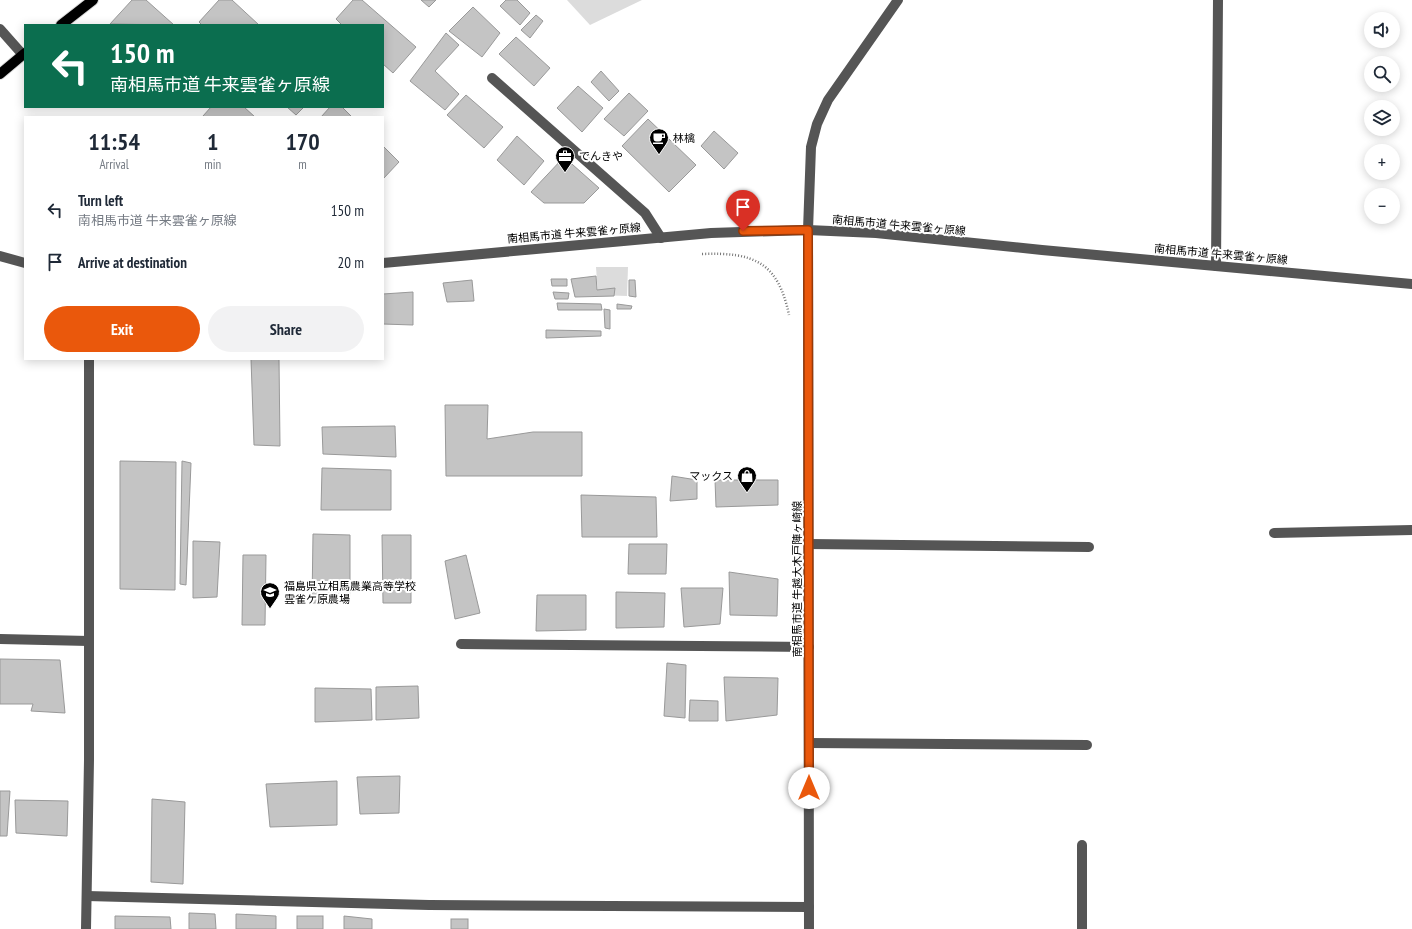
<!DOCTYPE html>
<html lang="en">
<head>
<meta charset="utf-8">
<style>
  :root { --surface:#fff; --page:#f2f2f3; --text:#1f2937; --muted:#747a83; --accent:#ea580c }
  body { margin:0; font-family:"PT Sans Narrow","Noto Sans JP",sans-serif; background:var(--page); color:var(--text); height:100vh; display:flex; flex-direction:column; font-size:15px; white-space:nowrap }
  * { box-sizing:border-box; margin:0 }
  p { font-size:13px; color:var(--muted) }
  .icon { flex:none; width:22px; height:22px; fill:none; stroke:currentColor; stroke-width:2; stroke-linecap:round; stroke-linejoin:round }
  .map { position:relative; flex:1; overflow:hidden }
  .details { position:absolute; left:24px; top:116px; width:360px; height:244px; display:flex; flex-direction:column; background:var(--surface); border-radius:0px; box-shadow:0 2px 10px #0003 }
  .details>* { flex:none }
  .top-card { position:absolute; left:24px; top:24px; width:360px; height:84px; border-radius:0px; box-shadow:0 2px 10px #0003; background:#0b6e4f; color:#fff; overflow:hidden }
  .buttons { position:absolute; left:1364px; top:12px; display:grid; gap:8px }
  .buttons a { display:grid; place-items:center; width:36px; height:36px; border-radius:50%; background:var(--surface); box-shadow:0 2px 10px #0003; font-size:20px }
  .pin { position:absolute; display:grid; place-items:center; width:34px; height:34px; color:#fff; margin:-41px -17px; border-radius:50% 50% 50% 0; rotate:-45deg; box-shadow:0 0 4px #0007 }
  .pin .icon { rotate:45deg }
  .me { position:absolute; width:44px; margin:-22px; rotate:0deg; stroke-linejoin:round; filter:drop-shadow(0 0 3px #0008) }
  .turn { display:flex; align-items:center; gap:14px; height:84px; padding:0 20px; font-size:18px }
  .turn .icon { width:52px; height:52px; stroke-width:2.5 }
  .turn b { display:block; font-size:28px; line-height:34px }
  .eta { display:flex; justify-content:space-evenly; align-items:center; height:68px; text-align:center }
  .eta b { font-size:24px; font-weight:700; line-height:28px }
  .button { display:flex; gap:8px; margin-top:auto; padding:8px 20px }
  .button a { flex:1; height:46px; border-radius:24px; background:var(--accent); color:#fff; font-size:16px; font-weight:700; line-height:46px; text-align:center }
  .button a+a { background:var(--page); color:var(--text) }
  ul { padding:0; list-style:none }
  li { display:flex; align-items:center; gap:12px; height:52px; padding:0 20px }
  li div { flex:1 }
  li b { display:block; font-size:15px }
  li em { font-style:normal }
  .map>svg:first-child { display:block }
</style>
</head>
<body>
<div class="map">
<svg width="1412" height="929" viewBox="0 0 1412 929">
  <rect width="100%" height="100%" fill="#fff"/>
  <g fill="#dcdcdc">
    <path d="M567 0H642L590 25Z"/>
    <path d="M596 267H628L627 296 598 295Z"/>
  </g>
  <g fill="#c4c4c4" stroke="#999">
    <path d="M132 0H146L174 25 110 24Z"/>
    <path d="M219 0H232L259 25H202L199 22Z"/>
    <path d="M353 0H362L416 47 393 73 383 64V25H342L336 19Z"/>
    <path d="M421 0H436L429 7Z"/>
    <path d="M506 0H517L530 13 520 25 500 6Z"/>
    <path d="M473 7 500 33 482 57 449 31Z"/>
    <path d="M536 15 543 21 530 38 521 30Z"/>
    <path d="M446 33 459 45 435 71 459 94 445 110 410 81Z"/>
    <path d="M516 37 550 68 534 86 499 54Z"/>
    <path d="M601 71 619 91 609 101 591 82Z"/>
    <path d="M578 86 603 108 582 132 557 108Z"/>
    <path d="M629 93 648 111 624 136 604 119Z"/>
    <path d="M466 95 503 127 484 148 447 115Z"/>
    <path d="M211 107H244L255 117H204L203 116Z"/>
    <path d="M287 107H304L296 115Z"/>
    <path d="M330 107H342L352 117H321Z"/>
    <path d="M648 119 696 165 669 192 622 146Z"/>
    <path d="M714 131 738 153 724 169 701 146Z"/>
    <path d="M517 136 544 161 524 185 497 160Z"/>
    <path d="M383 146 399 162 383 179Z"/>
    <path d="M564 157 599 188 584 203H544L531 192Z"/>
    <path d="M596 276 597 290 615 288 614 296 575 297 571 279Z"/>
    <path d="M551 279H567V286H552Z"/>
    <path d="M472 280 474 301 447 302 443 283Z"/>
    <path d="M629 280H635L636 297 629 296Z"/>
    <path d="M413 292V325L383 324V294Z"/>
    <path d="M553 292 569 293 568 299H555Z"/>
    <path d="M557 303 601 304 602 310H558Z"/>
    <path d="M617 304 632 306 631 309H617Z"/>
    <path d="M604 309 610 310V329L605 328Z"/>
    <path d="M546 330 601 331V336L546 338Z"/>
    <path d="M251 359H279L280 446 254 445Z"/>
    <path d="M445 405H488L487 439 533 432H582V476H446Z"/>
    <path d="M395 426 396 457 323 454 322 427Z"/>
    <path d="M120 461 176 462 175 590 120 589Z"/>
    <path d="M182 461 191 463 186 585 180 584Z"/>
    <path d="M322 468 391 470V510H321Z"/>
    <path d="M672 476 697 480V499L670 501Z"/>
    <path d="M715 480H778V505L716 507Z"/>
    <path d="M581 495 656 497 657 537H582Z"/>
    <path d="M313 534 350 535V603H312Z"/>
    <path d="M382 535H411V603H383Z"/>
    <path d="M193 541 220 542 217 597 193 598Z"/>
    <path d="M629 544H667L666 574H628Z"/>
    <path d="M243 555H266L265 625H242Z"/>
    <path d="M466 555 480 613 455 619 445 561Z"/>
    <path d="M729 572 778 579 777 616 730 615Z"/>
    <path d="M681 588H723L720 624 684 627Z"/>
    <path d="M616 592 665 593 664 627 616 628Z"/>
    <path d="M537 595H586V630L536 631Z"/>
    <path d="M0 659 60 660 65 713 31 711 33 704H0Z"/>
    <path d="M667 663 686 665 685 718 664 716Z"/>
    <path d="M724 677 778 678 777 715 726 721Z"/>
    <path d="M418 686 419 718 376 720V687Z"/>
    <path d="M315 688 371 689 372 720 315 722Z"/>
    <path d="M690 700 718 701V721H689Z"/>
    <path d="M400 776 399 813 360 814 357 777Z"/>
    <path d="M337 781V825L270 827 266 784Z"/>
    <path d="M0 791H10L7 836H0Z"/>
    <path d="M152 799 185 802 183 884 151 882Z"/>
    <path d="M15 800 68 801 67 836 16 833Z"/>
    <path d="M189 913 215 914 216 929H189Z"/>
    <path d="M236 914 276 916V929H236Z"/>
    <path d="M115 916 170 917 171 929H115Z"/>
    <rect x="297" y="916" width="26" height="13"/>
    <path d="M344 916 372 919V929H344Z"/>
    <rect x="451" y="919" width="17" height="10"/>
  </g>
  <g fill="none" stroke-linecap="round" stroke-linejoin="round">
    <g stroke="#dbdbdb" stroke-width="12">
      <g id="major">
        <path d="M61 25 93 0"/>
        <path d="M0 74 25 53"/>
      </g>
    </g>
    <path stroke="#777" stroke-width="2.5" stroke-dasharray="1 2" stroke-linecap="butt" d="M702 254C754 252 778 262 789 315"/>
    <g stroke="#555" stroke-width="10">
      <path d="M0 29 23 55"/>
      <path d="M492 78 645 213 661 238"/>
      <path d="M0 256 25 263"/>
      <path d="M383 263 711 233 808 230 876 233 1042 250 1412 284"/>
      <path d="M1216 266 1218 0"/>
      <path d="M1274 533 1412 530"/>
      <path d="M809 544 1089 547"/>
      <path d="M0 639 89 641"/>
      <path d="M461 644 809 647"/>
      <path d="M809 743 1087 745"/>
      <path d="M1082 845V929"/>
      <path d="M87 896 429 905 809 907"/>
      <path d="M86 929 89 760V359"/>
      <path d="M809 929 808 230 811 147 817 124 828 100 898 0"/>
    </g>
    <use href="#major" stroke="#000" stroke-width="10"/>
  </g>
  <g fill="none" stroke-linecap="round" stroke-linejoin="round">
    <g stroke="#983908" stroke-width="10">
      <path id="route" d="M743 231 808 230 809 788"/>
    </g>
    <use href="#route" stroke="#ea580c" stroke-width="7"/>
  </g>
  <defs>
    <g id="cafe-pin" transform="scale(1)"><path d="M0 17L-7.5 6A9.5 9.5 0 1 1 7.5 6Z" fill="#000" stroke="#fff"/><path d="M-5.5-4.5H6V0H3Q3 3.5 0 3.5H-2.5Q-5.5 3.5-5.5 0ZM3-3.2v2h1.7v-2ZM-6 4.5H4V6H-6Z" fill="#fff"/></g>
    <g id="office-pin" transform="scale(1)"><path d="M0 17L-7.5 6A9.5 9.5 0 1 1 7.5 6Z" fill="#000" stroke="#fff"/><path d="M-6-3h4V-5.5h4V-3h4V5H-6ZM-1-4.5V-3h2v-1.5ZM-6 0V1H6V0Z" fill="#fff"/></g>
    <g id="shop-pin" transform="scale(1)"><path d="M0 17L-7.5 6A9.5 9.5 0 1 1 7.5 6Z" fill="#000" stroke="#fff"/><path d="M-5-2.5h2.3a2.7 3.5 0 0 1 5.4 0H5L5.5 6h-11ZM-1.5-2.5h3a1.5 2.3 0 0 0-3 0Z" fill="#fff"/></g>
    <g id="school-pin" transform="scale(1)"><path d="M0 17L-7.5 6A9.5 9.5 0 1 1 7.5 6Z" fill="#000" stroke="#fff"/><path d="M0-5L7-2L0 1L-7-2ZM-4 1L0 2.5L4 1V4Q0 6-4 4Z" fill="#fff"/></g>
  </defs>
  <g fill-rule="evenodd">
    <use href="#cafe-pin" x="659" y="138"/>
    <use href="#office-pin" x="565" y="156"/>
    <use href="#shop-pin" x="747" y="476"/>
    <use href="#school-pin" x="270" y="592"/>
  </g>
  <g text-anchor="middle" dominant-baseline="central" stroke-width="4" stroke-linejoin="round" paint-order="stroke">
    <g font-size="11" fill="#000" stroke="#fff" text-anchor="start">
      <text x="673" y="138">林檎</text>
      <text x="579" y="156">でんきや</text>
      <text x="733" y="476" text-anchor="end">マックス</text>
      <text x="284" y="586">福島県立相馬農業高等学校<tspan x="284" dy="13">雲雀ケ原農場</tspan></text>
    </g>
    <g font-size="11" fill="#000" stroke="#fff">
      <text transform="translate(899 225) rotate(5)">南相馬市道 牛来雲雀ヶ原線</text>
      <text transform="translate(574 233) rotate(-5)">南相馬市道 牛来雲雀ヶ原線</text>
      <text transform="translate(1221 254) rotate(5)">南相馬市道 牛来雲雀ヶ原線</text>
      <text transform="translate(797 579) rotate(-90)">南相馬市道 牛越大木戸陣ヶ崎線</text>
    </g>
  </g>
</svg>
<div class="buttons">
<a><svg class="icon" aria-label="sound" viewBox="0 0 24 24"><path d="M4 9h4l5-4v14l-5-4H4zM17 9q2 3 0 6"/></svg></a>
<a><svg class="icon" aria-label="search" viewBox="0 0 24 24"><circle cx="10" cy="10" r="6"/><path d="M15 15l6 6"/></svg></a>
<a><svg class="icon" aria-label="layers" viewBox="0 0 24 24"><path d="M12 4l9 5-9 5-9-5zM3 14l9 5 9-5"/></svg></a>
<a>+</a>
<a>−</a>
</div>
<div class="pin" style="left:743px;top:231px;background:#d93025"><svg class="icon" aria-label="arrive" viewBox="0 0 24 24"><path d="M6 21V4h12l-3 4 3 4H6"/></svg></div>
<svg class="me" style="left:809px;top:788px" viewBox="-20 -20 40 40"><circle r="19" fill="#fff"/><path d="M0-13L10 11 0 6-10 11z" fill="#ea580c"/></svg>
<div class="top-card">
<div class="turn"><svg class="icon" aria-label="left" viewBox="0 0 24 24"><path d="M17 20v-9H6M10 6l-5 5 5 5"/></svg><div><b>150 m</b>南相馬市道 牛来雲雀ヶ原線</div></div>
</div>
<section class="details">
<div class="eta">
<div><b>11:54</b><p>Arrival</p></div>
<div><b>1</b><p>min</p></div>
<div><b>170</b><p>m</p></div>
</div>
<ul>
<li><svg class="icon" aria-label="left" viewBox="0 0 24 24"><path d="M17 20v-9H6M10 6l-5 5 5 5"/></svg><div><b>Turn left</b><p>南相馬市道 牛来雲雀ヶ原線</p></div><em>150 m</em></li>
<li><svg class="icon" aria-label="arrive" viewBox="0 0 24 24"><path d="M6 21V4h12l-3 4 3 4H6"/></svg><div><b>Arrive at destination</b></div><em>20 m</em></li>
</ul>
<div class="button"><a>Exit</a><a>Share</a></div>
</section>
</div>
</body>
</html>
